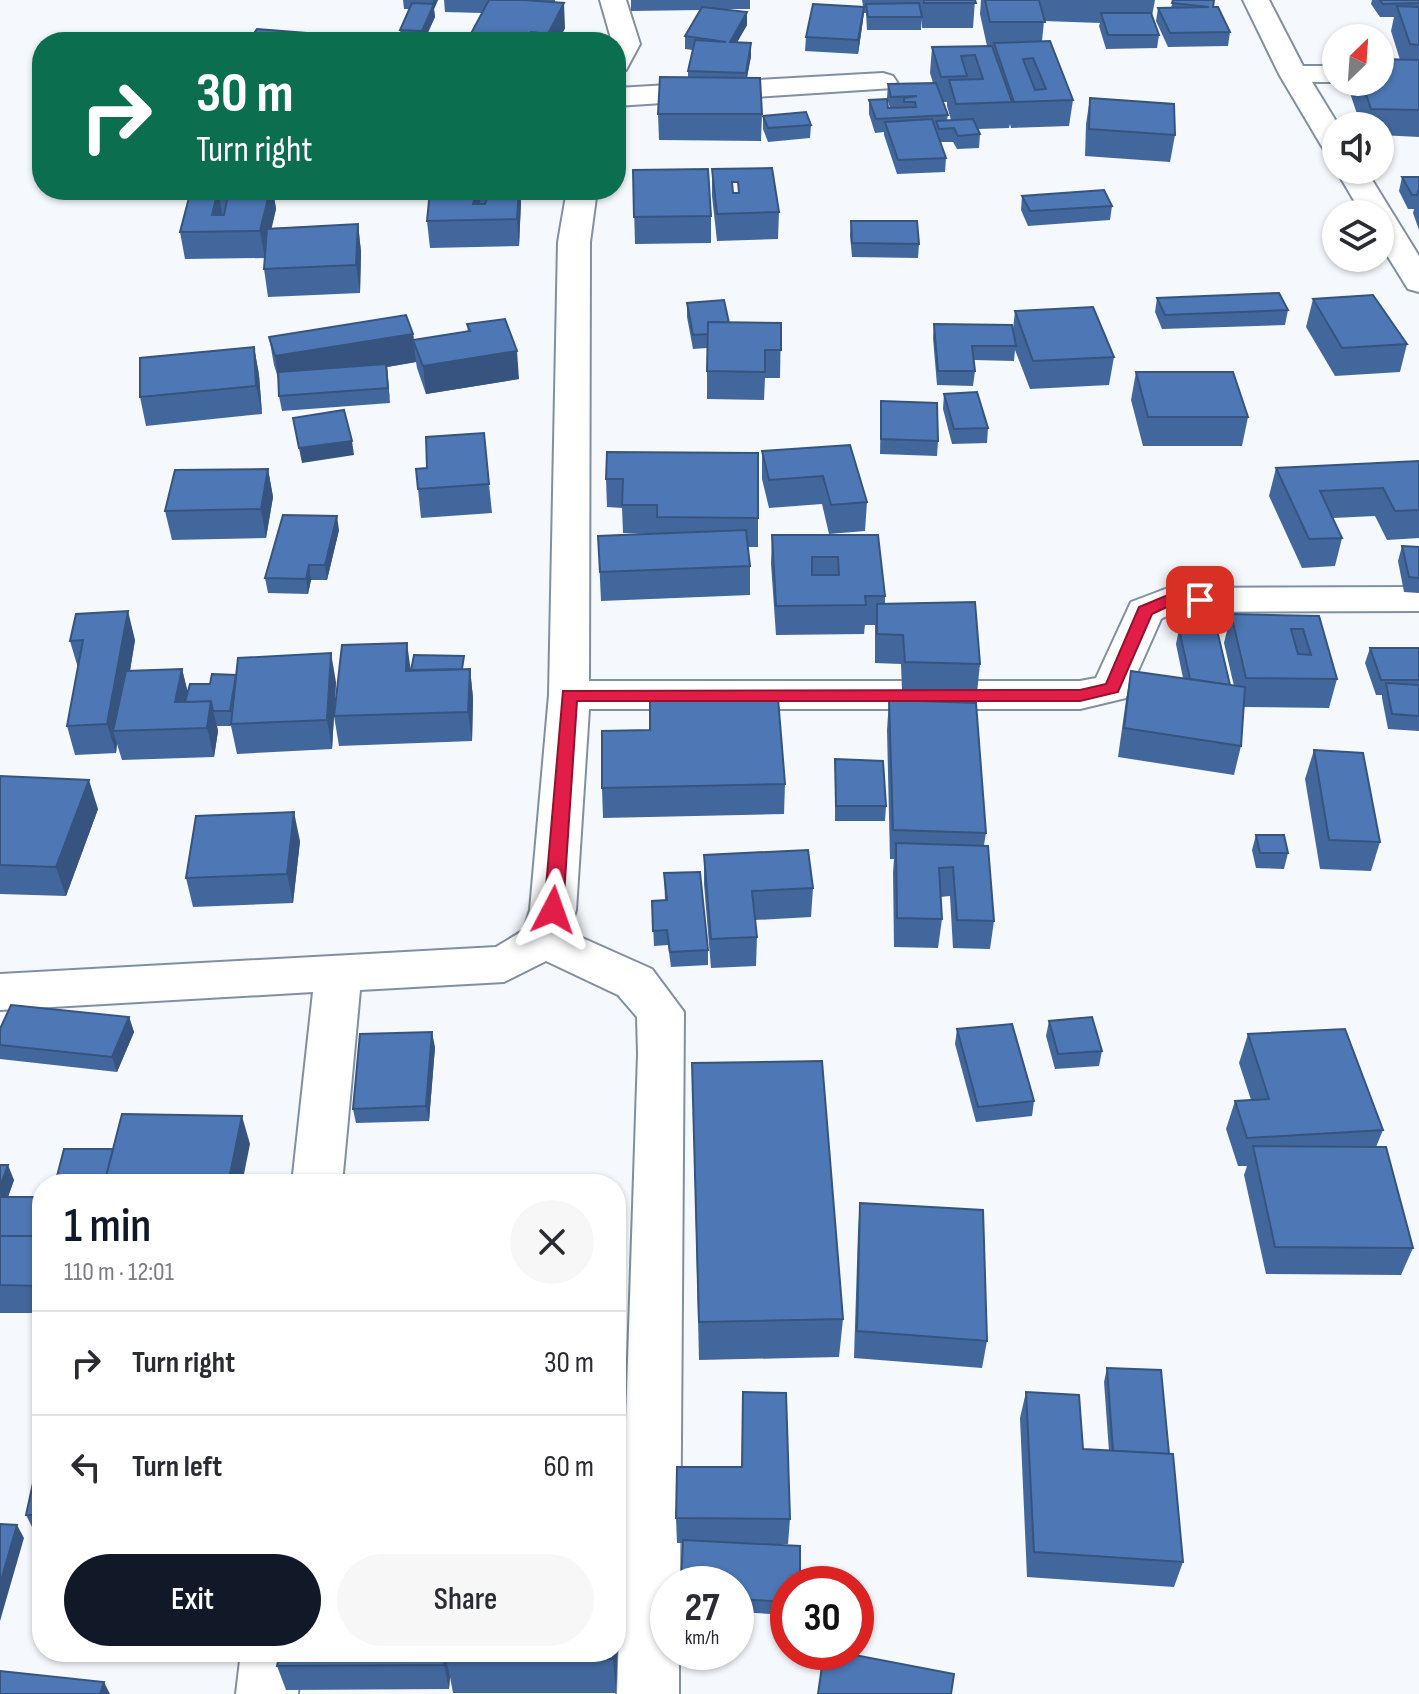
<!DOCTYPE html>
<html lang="en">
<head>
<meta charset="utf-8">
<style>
  :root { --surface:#fff; --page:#f7f7f7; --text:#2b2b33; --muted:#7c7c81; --line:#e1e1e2; --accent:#111827 }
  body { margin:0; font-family:"Sofia Sans Condensed",sans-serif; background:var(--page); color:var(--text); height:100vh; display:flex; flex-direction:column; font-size:30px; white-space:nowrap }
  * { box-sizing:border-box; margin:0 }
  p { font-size:26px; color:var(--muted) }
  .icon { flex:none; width:44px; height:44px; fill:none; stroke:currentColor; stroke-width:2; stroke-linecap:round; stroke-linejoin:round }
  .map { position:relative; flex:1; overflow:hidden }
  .sheet { position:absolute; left:32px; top:1174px; width:594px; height:488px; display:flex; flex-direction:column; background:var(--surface); border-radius:32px; box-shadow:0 2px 6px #0004 }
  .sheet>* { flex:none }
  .top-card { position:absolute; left:32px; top:32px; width:594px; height:168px; border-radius:32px; box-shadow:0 2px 6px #0004; background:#0b6e4f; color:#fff; overflow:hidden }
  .needle { width:52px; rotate:25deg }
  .fabs { position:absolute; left:1322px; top:24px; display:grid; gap:16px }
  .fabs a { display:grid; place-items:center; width:72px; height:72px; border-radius:50%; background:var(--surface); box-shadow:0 2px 6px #0004; font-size:40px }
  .speed { position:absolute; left:650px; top:1566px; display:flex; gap:16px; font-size:40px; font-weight:700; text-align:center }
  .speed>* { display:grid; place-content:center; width:104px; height:104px; border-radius:50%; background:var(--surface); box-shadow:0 2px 6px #0004; line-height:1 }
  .speed small { font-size:20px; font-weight:400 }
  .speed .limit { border:12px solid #d22; background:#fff; color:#111 }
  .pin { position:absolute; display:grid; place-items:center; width:68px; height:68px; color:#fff; margin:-34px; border-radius:16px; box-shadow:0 4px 12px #0006 }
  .me { position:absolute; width:88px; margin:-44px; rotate:4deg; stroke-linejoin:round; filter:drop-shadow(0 0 6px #0008) }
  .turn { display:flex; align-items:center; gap:28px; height:168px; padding:0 32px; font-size:36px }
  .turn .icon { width:104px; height:104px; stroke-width:2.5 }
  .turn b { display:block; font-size:56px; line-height:68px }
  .round { display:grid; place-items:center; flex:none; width:84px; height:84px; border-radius:42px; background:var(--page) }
  .summary { display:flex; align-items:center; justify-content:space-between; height:136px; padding:0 32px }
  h1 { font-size:48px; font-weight:600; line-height:60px; color:var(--accent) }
  .button { display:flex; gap:16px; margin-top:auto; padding:16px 32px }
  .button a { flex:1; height:92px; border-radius:48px; background:var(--accent); color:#fff; font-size:32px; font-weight:600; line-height:92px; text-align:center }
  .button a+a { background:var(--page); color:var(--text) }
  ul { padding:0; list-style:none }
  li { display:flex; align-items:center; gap:24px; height:104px; padding:0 32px; border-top:2px solid var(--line) }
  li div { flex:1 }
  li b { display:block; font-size:30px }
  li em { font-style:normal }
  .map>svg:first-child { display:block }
</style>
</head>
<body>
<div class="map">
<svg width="1419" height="1694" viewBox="0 0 1419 1694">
  <rect width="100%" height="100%" fill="#f5f8fc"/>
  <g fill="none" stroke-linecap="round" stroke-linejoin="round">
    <g stroke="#818fa3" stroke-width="4">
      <g id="minor">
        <path d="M600 0H626L640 44 626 70 616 72V42H612Z"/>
        <path d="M1243 0H1269L1303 66H1336L1338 82H1312L1339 126H1336V154L1325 151 1321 145 1279 74Z"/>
        <path d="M883 73 893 76 897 82 893 88 616 106V88Z"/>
        <path d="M1336 170H1366L1419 256V292L1408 289 1380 244V214H1362Z"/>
        <path d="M567 190H597L590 242 589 681H1080L1096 678 1131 602 1168 588 1419 587V611L1174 612 1161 619 1126 698 1080 709H589L576 910 569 932 652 969 684 1012 680 1584H668V1652H679V1694H617L638 1054 637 1017 618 995 546 961 504 982 360 990 342 1184H292L313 992 0 1010V974L496 947 524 930 530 910 549 695 558 242Z"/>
        <path d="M241 1652H301L298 1694H236Z"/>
      </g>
    </g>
    <use href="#minor" fill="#fff" fill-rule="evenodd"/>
  </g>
  <g fill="#42679c" fill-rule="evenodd">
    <path d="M403 0H438L434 9 435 17 424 42H402L400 30 409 9H404Z"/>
    <path d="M444 0H555V2L565 28 558 42H463L468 41V39L482 13 445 12Z"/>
    <path d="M631 0H750V9H725L747 12V25L737 42 751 43V56L747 78 762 114 761 141 659 140 658 114 688 77V71L693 50 685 49V36L700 10 631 11Z"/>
    <path d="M862 0H975L973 28H922L921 19V30H867L866 13H864L858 54 805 51 806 37 863 6Z"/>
    <path d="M981 0H1155L1152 16 1159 35 1157 48 1106 49 1099 26 1100 23 1044 21 1042 41 1073 100 1069 126 1011 128 1010 124 1009 128 978 129 980 134 979 148 957 149 953 142H940L946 158 945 172 897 174 884 135V132L875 133 869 114V100L890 108 887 98 888 84 933 83 930 73 932 47 987 46 980 14ZM943 102H947V106L951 120H947L948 115Z"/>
    <path d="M1173 0 1213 7 1230 32 1228 46 1168 47 1156 21 1158 8H1171Z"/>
    <path d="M1372 0H1419V137L1380 135V126H1361L1347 84 1348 82H1380L1400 60 1391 31 1394 17H1380L1371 4Z"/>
    <path d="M1090 98 1175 135 1170 162 1085 156 1086 124Z"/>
    <path d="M763 116 811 125 810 138 768 142 763 129Z"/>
    <path d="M772 168 779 212 778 239 717 241 712 196V169ZM732 182H738L739 193H733Z"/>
    <path d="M633 170 711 216V243L635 244Z"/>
    <path d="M1402 177H1419V230L1413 213 1414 209H1408L1399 191Z"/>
    <path d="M191 190H273L276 209 271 228 358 224 361 252 360 293 268 297 264 269 265 258 185 259 180 232Z"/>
    <path d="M430 190H520L521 202 519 246 430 248 427 221Z"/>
    <path d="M1022 196 1112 206 1110 220 1028 226 1021 210Z"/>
    <path d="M851 221 919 244 918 258 852 257 850 235Z"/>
    <path d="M1157 298 1288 310 1285 325 1162 329 1155 312Z"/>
    <path d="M1313 299 1407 344 1400 372 1335 376 1306 327Z"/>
    <path d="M687 303 729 323H781L780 378H765L764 400 707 399V348L693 349 687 317Z"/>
    <path d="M1015 311 1114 357 1109 385 1030 389 1015 350 1014 361 974 360 975 371 973 386 937 385 933 338 934 324 1013 329Z"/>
    <path d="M467 324 519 379 426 394 417 368 416 362 387 367 390 403 282 411 279 396V381L274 365 269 337 413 334 414 340 468 332Z"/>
    <path d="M254 347 259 375 262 414 146 426 140 397Z"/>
    <path d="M1136 372 1248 417 1242 446H1143L1131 400Z"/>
    <path d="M944 394 988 428 987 443 952 444 943 409Z"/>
    <path d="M881 401 938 441 937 456 880 454Z"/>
    <path d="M850 445 867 502 865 531 829 534 822 504 769 508 762 479V451Z"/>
    <path d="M607 452 758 518V547H748L750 566V595L601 601 598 536 648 534 623 533 622 508 607 507 606 479Z"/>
    <path d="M1419 461V538L1387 540 1375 516 1333 518 1342 538 1335 566 1302 568 1269 496 1276 468Z"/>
    <path d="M427 468 489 484 492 513 421 518 418 489Z"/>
    <path d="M268 469 273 497 266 538 172 540 165 511Z"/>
    <path d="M339 530 327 580H311L308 594 268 593 265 578Z"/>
    <path d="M772 535H878L885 596V604L980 664 977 693 902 691 901 664 875 663V625H865L864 634 776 635 771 564Z"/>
    <path d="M1402 546 1419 547V593L1404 592 1398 561Z"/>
    <path d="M76 614 135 640 130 671 182 669 188 693 336 682 332 749 237 754 231 726H217L218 731 214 757 122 760 117 744 116 753 75 755 67 726 78 668 70 641Z"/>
    <path d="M1231 614 1319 616 1337 679 1329 708 1244 707 1241 746 1234 775 1118 757 1126 700 1131 671 1183 678 1176 644 1179 629 1230 685 1234 686 1224 643Z"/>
    <path d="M1370 648H1419V731L1388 729 1382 698V695H1376L1365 663Z"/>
    <path d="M470 669 473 698 472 741 339 746 334 716 411 670Z"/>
    <path d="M889 700 986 833 984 845 994 921 990 949 953 948 950 896 940 897 942 919 938 948 894 947 893 872 894 859H890L887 730Z"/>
    <path d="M1314 750 1380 842 1371 871 1320 869 1305 779Z"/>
    <path d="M835 759 886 806 885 821H835Z"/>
    <path d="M0 776 98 809 66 896 0 894Z"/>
    <path d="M785 784 784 814 603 818 602 788Z"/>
    <path d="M1256 835 1288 853 1284 869 1256 868 1252 850Z"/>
    <path d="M300 841 293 903 193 907 186 878Z"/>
    <path d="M704 855 813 888 811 917 755 920 757 937 756 966 711 968 704 884Z"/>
    <path d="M664 873 708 950V965L671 967 668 945 654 946 652 901 665 900Z"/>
    <path d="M129 1017 134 1032 117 1072 0 1059V1029Z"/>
    <path d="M1049 1021 1102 1051 1099 1066 1055 1069 1046 1036Z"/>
    <path d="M957 1029 1034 1101 1032 1116 976 1122 955 1044Z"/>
    <path d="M1248 1034 1383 1130 1376 1147 1413 1248 1401 1275 1266 1274 1244 1175 1247 1166H1238L1226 1129 1235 1101 1251 1100 1239 1063Z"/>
    <path d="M435 1047 429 1121 356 1123 353 1109Z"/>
    <path d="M692 1063 843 1319 839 1357 699 1360Z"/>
    <path d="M0 1165 14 1180 8 1197H42V1313H0Z"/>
    <path d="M860 1203 987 1341 982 1368 854 1358 858 1231Z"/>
    <path d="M1107 1368 1169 1454 1183 1562 1174 1587 1027 1577 1020 1418 1026 1392 1083 1449 1109 1451 1104 1382Z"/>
    <path d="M621 1421 624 1458 616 1693H453L450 1677 449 1689 286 1690 277 1666 616 1652Z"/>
    <path d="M42 1442V1541H39L26 1515Z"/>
    <path d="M742 1467 790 1519 788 1544H752L788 1584V1615L736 1612V1584L683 1543H677L676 1518Z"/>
  </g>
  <g fill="#36547f">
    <path d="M433 0H438L434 9 435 17 423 42 422 31 433 5Z"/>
    <path d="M564 3 565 28 558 42H549L548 34Z"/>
    <path d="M864 7 863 20 858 54V40Z"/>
    <path d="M747 12V25L730 55V42Z"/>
    <path d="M531 32V42H525Z"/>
    <path d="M321 34 322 42H316Z"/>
    <path d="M751 43V56L745 87 746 73Z"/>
    <path d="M270 190H273L276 209 265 258 260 231Z"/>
    <path d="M477 190H479L481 212 473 204Z"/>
    <path d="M519 190H520L521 202 519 246 517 219Z"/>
    <path d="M218 191 223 218 212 215Z"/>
    <path d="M358 224 361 252 360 293 356 265Z"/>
    <path d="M413 334 416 362 387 367 390 403 388 388 279 384 275 356Z"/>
    <path d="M254 347 259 375 262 414 256 386Z"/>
    <path d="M517 351 519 379 426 394 423 366Z"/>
    <path d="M352 441 354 455 302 463 299 448Z"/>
    <path d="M268 469 273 497 266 538 261 509Z"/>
    <path d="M337 516 339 530 327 580 325 565Z"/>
    <path d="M309 565 311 580 308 594 306 579Z"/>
    <path d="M128 611 135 640 120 730 113 731 117 744 116 753 107 724Z"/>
    <path d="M407 643 411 672 406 671Z"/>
    <path d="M331 653 336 682 332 749 327 720Z"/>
    <path d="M182 669 189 698 185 720 175 702Z"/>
    <path d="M470 669 473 698 472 741 468 712Z"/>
    <path d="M211 701 218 731 214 757 207 728Z"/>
    <path d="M89 780 98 809 66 896 56 867Z"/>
    <path d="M294 812 300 841 293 903 287 874Z"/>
    <path d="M129 1017 134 1032 117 1072 112 1057Z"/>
    <path d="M432 1032 435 1047 429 1121 426 1106Z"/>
    <path d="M242 1116 250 1144 242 1184H228Z"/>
    <path d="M8 1165 14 1180 5 1205 0 1194V1187Z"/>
    <path d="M621 1421 624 1458 616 1693 613 1659V1652H616V1575Z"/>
    <path d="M17 1525 24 1538 0 1621V1584Z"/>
    <path d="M445 1652H452L446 1659 450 1677 449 1689 444 1665Z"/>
    <path d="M104 1682 110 1694H100Z"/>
  </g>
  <g fill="#4d78b5" stroke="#36547f" stroke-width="2" fill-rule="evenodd">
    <path d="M489 0H524L564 3 548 34 531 32 525 42 468 39Z"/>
    <path d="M924 0H975L976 3H924Z"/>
    <path d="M985 0H1039L1045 22H990Z"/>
    <path d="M1173 0H1214L1213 7H1218L1230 32 1170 33 1158 8 1209 7 1172 3Z"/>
    <path d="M1380 0H1419V3L1383 4Z"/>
    <path d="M412 3 434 4 422 31 400 30Z"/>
    <path d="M919 3 922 17H868L866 4Z"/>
    <path d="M813 4 864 7 858 40 806 37Z"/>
    <path d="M1397 6 1419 7V45L1410 44Z"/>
    <path d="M702 7 747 12 730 42 751 43 746 73 688 71 695 40 726 42 685 36Z"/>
    <path d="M1101 13H1151L1159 35H1108Z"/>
    <path d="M257 29 321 34 316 42H248Z"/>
    <path d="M1050 41 1073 100 1014 102 994 43ZM1033 58 1046 89 1035 90 1023 59Z"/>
    <path d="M992 46 1012 102 956 104 949 80 983 79 975 55 961 56 967 76 941 77 932 47Z"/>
    <path d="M1380 59 1419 60V110L1371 109 1362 82H1380Z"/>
    <path d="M660 77 760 78 762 114H658Z"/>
    <path d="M936 83 948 115 876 119 869 100 887 99 888 108 916 107 915 102H904V98L917 96 891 97 888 84Z"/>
    <path d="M1090 98 1174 104 1175 135 1089 129Z"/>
    <path d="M806 112 811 125 768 128 763 116Z"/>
    <path d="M932 119 946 158 898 160 885 122Z"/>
    <path d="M973 119 980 134 958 136 954 128 939 129 936 121Z"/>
    <path d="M772 168 779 212 717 214 712 169ZM732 182H738L739 193H733Z"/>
    <path d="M708 169 711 216 634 217 633 170Z"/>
    <path d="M1402 177H1419V189L1417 195H1412Z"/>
    <path d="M191 190H270L260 231 180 232ZM218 191H229L224 215H212Z"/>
    <path d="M430 190H477L473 204H485L490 190H519L517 219 427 221Z"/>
    <path d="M1104 190 1112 206 1030 211 1022 196Z"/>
    <path d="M851 221H917L919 244 852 243Z"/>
    <path d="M358 224 356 265 264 269 267 229Z"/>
    <path d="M1279 293 1288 310 1165 315 1157 298Z"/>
    <path d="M1373 295 1407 344 1342 348 1313 299Z"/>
    <path d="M724 300 729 323 708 322V334L693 335 687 303Z"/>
    <path d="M1093 307 1114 357 1033 361 1015 311Z"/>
    <path d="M406 315 413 334 275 356 269 337Z"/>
    <path d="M505 319 517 351 423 366 413 340 470 331 467 324Z"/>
    <path d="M708 322 781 323V350H765V372L707 371Z"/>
    <path d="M934 324 1012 325 1016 346H972L975 371H938Z"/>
    <path d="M254 347 256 386 140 397V358Z"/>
    <path d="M386 364 388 388 279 396 278 372Z"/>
    <path d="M1136 372H1233L1248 417H1148Z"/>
    <path d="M977 392 988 428 954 429 944 394Z"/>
    <path d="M881 401 937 403 938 441 881 439Z"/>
    <path d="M344 410 352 441 299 448 293 418Z"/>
    <path d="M484 433 489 484 418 489 416 469 427 468 426 437Z"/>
    <path d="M850 445 867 502 831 505 823 476 769 480 762 451Z"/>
    <path d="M607 452 758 453V518L657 517V505H622L623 479H606Z"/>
    <path d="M1419 461V510L1395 511 1383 488 1320 491 1342 538 1309 539 1276 468Z"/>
    <path d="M268 469 261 509 165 511 175 470Z"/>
    <path d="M283 515 337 516 325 565H309L306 579 265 578Z"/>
    <path d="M746 530 750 566 600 572 598 536Z"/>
    <path d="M772 535H878L885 596H865L866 605 776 606ZM812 557H838L839 575H812Z"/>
    <path d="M1402 546 1419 547V578L1409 577Z"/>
    <path d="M975 602 980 664 905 662 903 635 877 634V604Z"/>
    <path d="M128 611 107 724 67 726 83 640 70 641 76 614Z"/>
    <path d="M1231 614 1319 616 1337 679 1246 678ZM1291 629H1303L1311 655 1298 654Z"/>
    <path d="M1179 629 1217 630 1230 685 1190 679Z"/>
    <path d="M407 643 406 671 470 669 468 712 334 716 342 645Z"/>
    <path d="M1370 648H1419V680H1381Z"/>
    <path d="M331 653 327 720 231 724 238 658Z"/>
    <path d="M414 655 464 656 462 669 411 670Z"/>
    <path d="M182 669 175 702 211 701 207 728 113 731 126 671Z"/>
    <path d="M1131 671 1245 687 1241 746 1124 728Z"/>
    <path d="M212 674 236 675 230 711H213L211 701 185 702 190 684H210Z"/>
    <path d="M1386 683 1419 685V716L1392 714Z"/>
    <path d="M778 698 785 784 602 788V731L650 730V700Z"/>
    <path d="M889 700 976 703 986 833 893 830Z"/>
    <path d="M1314 750 1363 753 1380 842 1329 840Z"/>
    <path d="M835 759 883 761 886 806H836Z"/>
    <path d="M0 776 89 780 56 867 0 865Z"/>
    <path d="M294 812 287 874 186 878 196 816Z"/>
    <path d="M1256 835H1284L1288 853H1260Z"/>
    <path d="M896 843 988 846 994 921 957 920 953 867 939 868 942 919 897 918Z"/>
    <path d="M808 850 813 888 752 891 757 937 711 939 704 855Z"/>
    <path d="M700 872 708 950 670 952 667 930 653 931 652 901 667 900 664 873Z"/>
    <path d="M11 1005 129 1017 112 1057 0 1045V1029Z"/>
    <path d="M1092 1017 1102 1051 1058 1054 1049 1021Z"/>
    <path d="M1012 1024 1034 1101 978 1107 957 1029Z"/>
    <path d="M1345 1029 1383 1130 1247 1138 1235 1101 1269 1099 1248 1034Z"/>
    <path d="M432 1032 426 1106 353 1109 360 1034Z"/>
    <path d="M822 1061 843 1319 699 1322 692 1063Z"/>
    <path d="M122 1114 242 1116 228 1184H104Z"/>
    <path d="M1253 1146 1386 1147 1413 1248 1275 1247Z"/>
    <path d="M64 1149H113L104 1184H55Z"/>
    <path d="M0 1165H8L0 1187Z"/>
    <rect x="0" y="1197" width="42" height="39"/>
    <path d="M860 1203 983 1210 987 1341 857 1331Z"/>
    <path d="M0 1236H42V1286L0 1285Z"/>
    <path d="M1107 1368 1161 1370 1169 1454 1113 1451Z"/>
    <path d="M743 1392 786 1393 790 1519 676 1518 677 1467H742Z"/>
    <path d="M1026 1392 1079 1395 1083 1449 1173 1454 1183 1562 1034 1552Z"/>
    <path d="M616 1421H621L616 1575Z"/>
    <path d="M42 1442V1515H26Z"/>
    <path d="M0 1524 17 1525 0 1584Z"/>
    <path d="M683 1540 800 1546V1584H788V1602L736 1599V1584H681Z"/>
    <path d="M280 1652H445L444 1665 277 1666Z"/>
    <path d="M447 1652H613V1659H446Z"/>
    <path d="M824 1652H839L954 1674 951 1694H818Z"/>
    <path d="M0 1671 104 1682 100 1694H0Z"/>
  </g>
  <path fill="#e11d48" stroke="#92132f" stroke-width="2" d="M1200 595 1208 600 1206 603 1171 605 1152 614 1118 692 1080 701H577L563 910 553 917 544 910 563 691 1080 690 1106 684 1139 607 1168 595Z"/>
</svg>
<div class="fabs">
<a><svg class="needle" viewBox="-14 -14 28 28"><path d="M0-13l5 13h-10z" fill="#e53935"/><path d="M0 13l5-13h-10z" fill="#7c7c81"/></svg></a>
<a><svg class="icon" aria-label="sound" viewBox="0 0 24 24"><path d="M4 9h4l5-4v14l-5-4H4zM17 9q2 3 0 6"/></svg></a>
<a><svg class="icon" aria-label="layers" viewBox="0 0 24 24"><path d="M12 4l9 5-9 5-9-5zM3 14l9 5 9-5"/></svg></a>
</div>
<div class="speed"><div>27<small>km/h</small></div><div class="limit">30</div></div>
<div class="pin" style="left:1200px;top:600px;background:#d93025"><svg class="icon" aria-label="arrive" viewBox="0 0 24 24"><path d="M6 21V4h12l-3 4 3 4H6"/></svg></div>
<svg class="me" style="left:553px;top:910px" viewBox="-20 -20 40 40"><path d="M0-17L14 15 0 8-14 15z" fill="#e11d48" stroke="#fff" stroke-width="4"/></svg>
<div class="top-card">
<div class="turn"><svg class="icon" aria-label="right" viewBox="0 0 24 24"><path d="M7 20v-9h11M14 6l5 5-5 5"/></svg><div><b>30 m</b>Turn right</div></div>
</div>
<section class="sheet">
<div class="summary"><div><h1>1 min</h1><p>110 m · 12:01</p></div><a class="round"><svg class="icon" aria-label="close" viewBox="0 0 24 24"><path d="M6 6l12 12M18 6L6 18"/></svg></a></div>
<ul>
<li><svg class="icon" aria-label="right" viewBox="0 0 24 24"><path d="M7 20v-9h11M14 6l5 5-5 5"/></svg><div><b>Turn right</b></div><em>30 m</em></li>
<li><svg class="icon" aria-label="left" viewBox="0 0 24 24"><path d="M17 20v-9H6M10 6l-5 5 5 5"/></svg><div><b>Turn left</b></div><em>60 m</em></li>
</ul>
<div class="button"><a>Exit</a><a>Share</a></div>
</section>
</div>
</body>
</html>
